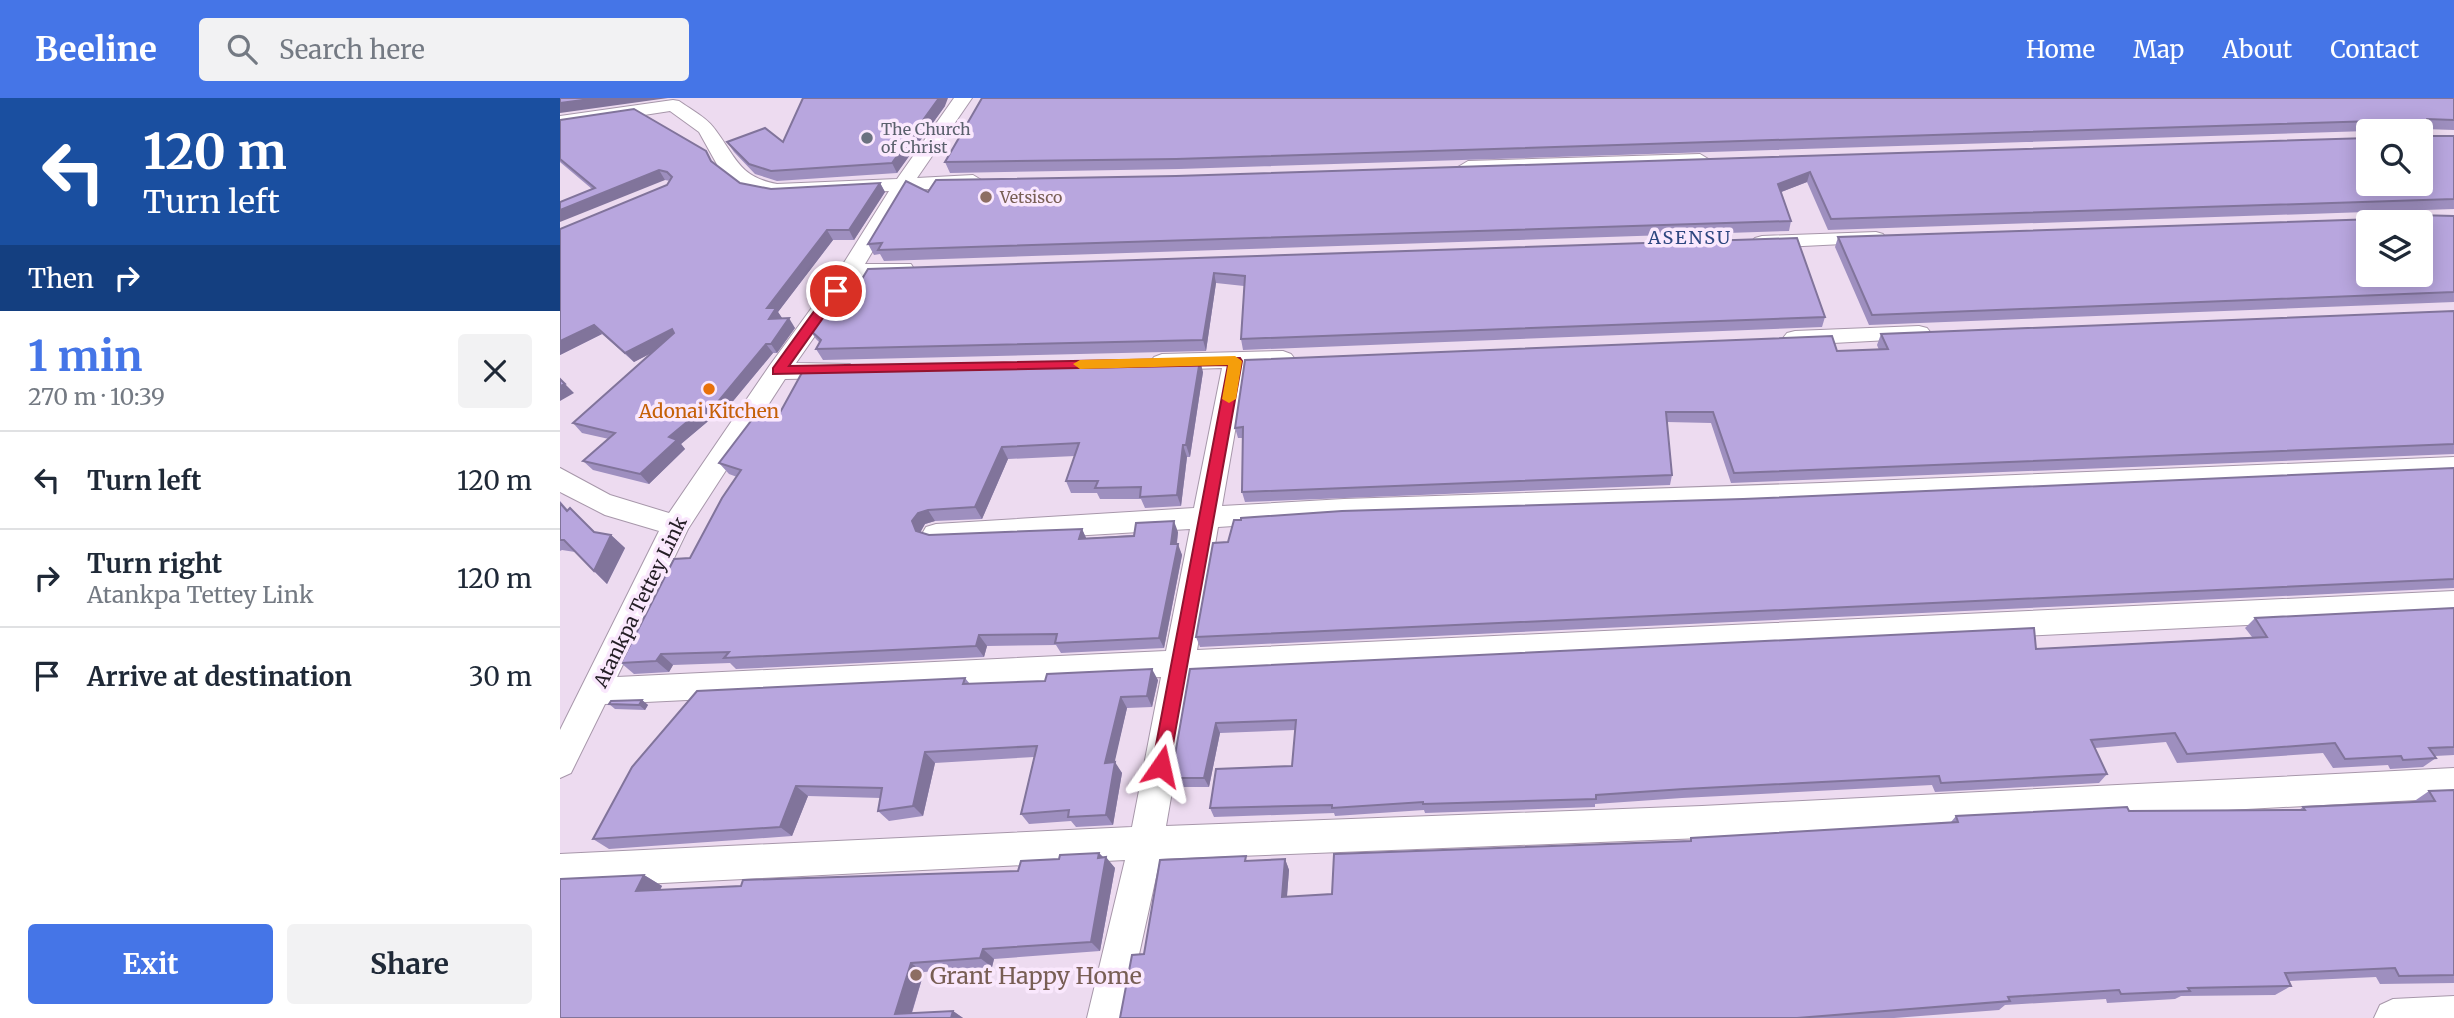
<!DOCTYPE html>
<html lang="en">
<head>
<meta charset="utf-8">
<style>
  :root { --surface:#fff; --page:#f2f2f3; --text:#1f2937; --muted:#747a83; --line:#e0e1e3; --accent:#4575e7 }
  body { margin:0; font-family:Merriweather,serif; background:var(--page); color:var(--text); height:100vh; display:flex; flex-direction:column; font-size:26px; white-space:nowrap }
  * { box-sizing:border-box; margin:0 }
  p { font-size:23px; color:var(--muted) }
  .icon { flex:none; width:38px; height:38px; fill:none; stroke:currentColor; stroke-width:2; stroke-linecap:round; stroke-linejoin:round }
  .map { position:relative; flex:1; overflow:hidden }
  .drawer { display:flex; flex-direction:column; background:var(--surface); width:560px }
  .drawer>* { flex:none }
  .banner { background:#1a4fa0; color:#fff; overflow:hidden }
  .tools { position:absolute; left:1796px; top:21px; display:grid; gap:14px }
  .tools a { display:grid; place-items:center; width:77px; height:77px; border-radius:7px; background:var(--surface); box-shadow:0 4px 18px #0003; font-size:35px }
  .pin { position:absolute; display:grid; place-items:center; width:60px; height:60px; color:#fff; margin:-30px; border:4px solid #fff; border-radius:50%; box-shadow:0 2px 7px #0007 }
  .me { position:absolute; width:77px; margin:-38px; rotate:11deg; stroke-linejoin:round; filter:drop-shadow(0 0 5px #0008) }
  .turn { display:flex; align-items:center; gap:24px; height:147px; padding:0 28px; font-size:32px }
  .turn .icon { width:91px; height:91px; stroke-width:2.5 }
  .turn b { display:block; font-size:49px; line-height:60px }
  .then { display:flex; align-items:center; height:66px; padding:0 28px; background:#0003; gap:14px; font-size:26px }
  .round { display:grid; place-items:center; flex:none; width:74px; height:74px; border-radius:7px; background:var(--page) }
  .overview { display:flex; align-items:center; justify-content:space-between; height:119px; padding:0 28px }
  h1 { font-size:42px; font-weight:700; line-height:52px; color:var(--accent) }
  .button { display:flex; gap:14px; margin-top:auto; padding:14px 28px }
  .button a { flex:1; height:80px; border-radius:7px; background:var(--accent); color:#fff; font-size:28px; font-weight:700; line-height:80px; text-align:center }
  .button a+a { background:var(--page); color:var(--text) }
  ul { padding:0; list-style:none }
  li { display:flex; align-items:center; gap:21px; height:98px; padding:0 28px; border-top:2px solid var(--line) }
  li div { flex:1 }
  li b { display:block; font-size:26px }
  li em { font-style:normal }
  header { display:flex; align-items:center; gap:42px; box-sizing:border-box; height:98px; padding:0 35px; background:var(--accent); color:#fff }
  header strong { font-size:33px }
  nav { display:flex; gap:38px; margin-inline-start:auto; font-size:24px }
  .search { width:490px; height:63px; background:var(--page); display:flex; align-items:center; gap:18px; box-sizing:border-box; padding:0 24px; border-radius:7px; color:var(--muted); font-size:26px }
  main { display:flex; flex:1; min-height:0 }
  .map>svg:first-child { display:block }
</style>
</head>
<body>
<header>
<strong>Beeline</strong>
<div class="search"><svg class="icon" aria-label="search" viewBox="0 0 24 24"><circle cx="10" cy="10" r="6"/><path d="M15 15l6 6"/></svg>Search here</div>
<nav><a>Home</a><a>Map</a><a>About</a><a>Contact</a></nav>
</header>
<main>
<section class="drawer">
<div class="banner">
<div class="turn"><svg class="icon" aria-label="left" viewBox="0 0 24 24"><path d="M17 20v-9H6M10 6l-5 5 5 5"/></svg><div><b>120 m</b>Turn left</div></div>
<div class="then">Then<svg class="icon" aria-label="right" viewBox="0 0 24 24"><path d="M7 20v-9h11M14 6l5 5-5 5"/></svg></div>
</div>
<div class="overview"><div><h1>1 min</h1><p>270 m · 10:39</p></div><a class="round"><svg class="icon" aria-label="close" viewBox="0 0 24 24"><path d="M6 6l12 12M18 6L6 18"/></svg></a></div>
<ul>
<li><svg class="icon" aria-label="left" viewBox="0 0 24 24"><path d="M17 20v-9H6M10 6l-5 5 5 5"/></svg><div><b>Turn left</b></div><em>120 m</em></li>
<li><svg class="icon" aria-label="right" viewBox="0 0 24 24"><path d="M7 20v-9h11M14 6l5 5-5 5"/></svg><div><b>Turn right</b><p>Atankpa Tettey Link</p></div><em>120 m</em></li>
<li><svg class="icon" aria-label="arrive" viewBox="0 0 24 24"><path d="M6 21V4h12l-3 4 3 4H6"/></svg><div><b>Arrive at destination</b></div><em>30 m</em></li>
</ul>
<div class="button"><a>Exit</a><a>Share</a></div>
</section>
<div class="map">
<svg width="1894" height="920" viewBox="0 0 1894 920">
  <rect width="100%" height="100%" fill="#eddbf0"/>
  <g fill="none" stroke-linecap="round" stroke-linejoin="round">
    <g stroke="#a797aa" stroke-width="2">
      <g id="street">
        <path d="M394 0H412L357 80 413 77 423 83 413 89 349 92 305 166H351L354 171 351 176 296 179 236 265 290 266 294 272 290 278 282 280 225 281 128 431 57 579 606 553 630 431 376 446 366 443 362 436 366 429 376 426 634 410 662 270 602 272 594 269 590 264 594 259 602 256 723 253 731 256 735 261 731 266 686 270 662 408 784 401 1261 385 1894 359V377L1261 405 784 421 658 429 637 552 1894 493V517L632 578 606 728 1142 708 1894 670V700L1142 740 600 761 565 920H527L565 762 0 790V756L572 729 601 579 45 606 11 675 0 680V632L99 433 45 417 4 396 0 394V370L50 397 109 415 210 267 280 171 329 93 217 98 188 92 159 70 139 34 110 13 0 30V18L113 2 119 3C130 11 146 19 154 30 175 57 178 79 217 86L337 81Z"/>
        <path d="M1140 56 1150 62 1147 66 908 75 898 69 908 63Z"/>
        <path d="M1316 134 1323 136 1326 140 1323 144 1202 150 1195 148 1191 144 1195 140 1202 138Z"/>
        <path d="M1359 228 1367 230 1371 235 1367 240 1235 247 1227 245 1223 240 1227 235 1235 233Z"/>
        <path d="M1894 898V920H1814L1820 907 1833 901Z"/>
      </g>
    </g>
    <use href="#street" fill="#fff" fill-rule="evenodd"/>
  </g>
  <g fill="#9e8fbf">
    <path d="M1894 0V32L1865 31V36L1868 38H1894V111L1268 132 1247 84 1221 94 1231 123 1229 133 324 163 320 156 314 157 308 146 368 94 616 78 1808 40V86L1860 33H1808L619 71 390 75 385 64Z"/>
    <path d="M385 8 337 75 217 83 195 76 174 54 167 44H223Z"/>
    <path d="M0 22 152 64 180 85 211 91 320 85 325 94 294 142H273L218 214 222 220H221L235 230 217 255H213L164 314H159L121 346 125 351 89 386 33 372 23 363 49 341 22 335 13 325 91 255 74 264 42 236 0 257V131L107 87 110 83 105 82 32 91 0 64Z"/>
    <path d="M1818 116 1894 118V204L1309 227 1275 149 1278 139 1815 121Z"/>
    <path d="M1237 140 1265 219 1262 229 683 252 681 241 684 188 656 185 646 253 263 262 256 251 260 245 256 241 249 231 263 218 283 212 308 171Z"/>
    <path d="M1894 213V356L1171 385 1151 325 1107 324 1112 377 1110 387 685 404 682 394 683 340H678L675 330 1277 253 1319 252 1317 247 1321 236Z"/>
    <path d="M643 274 630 359H627L621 408 585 410 581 401H540L537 395H511L506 383 515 358 448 361 422 421 375 423 365 426 360 434 369 437 522 431 526 440 618 434 617 446 622 457 604 550 501 555 496 547 427 548 424 559 176 571 170 565 113 567 109 574 74 576 61 565 130 460 177 379 169 376 159 365 217 320Z"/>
    <path d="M1894 370V490L640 549 636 539 1183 401Z"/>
    <path d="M0 403 8 412 35 434 51 437 65 450 47 486 15 454 2 452 0 453Z"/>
    <path d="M1894 510V657L1875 658 1876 660 1863 669 1830 671 1828 667 1773 670 1763 655 1617 665 1606 644 1535 650 1547 676 1539 685 1375 694 1372 687 1122 700 1035 706V709L865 715 864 712 775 718 774 715 654 719 650 710 732 668 735 632 660 635 649 689H615L611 680 630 571 1476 551 1692 539 1685 530 1695 520Z"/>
    <path d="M405 580 410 586 598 582 592 609 567 610 554 664 562 675 553 727 516 729 511 723 469 726 461 716 474 659 375 665 363 718 329 723 318 713 321 700 248 698 232 738 49 751 33 741Z"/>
    <path d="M82 602 88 607 85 612 55 611 49 606Z"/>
    <path d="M1894 692V885L1820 886 1816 879 1729 883 1731 888 1715 897 1621 898 1615 901 1547 905 1546 901 1445 907 1439 912 1334 920H560L689 763 725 761 729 772 727 799 772 796 1130 743 1131 740 1391 724 1396 718 1569 713 1739 712 1743 709 1853 704 1869 693Z"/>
    <path d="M539 755 555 770 540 853 434 861 432 869 364 874 352 915 393 913 403 920H0L84 777 102 788 100 792 458 773 499 761Z"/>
  </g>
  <g fill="#81749b">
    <path d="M38 0H108L0 15V5Z"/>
    <path d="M379 0H388L385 8 337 75 332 65Z"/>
    <path d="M99 72 105 82 0 124V112Z"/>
    <path d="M1250 74 1247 84 1216 96 1218 86Z"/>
    <path d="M320 85 325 94 294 142 289 132Z"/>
    <path d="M267 132 273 142 218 214 222 220 216 230 209 221 207 210Z"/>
    <path d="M654 175 656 185 646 253 643 242Z"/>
    <path d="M229 220 235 230 217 255 211 246Z"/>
    <path d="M34 227 42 236 0 257V243Z"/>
    <path d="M112 231 119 241 74 264 65 255Z"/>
    <path d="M206 246 213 255 164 314 157 305Z"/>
    <path d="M640 262 643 274 630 359 626 347Z"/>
    <path d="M5 286 14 295 0 303V288Z"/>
    <path d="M151 304 159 314 121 346 125 351 89 386 80 376 109 339Z"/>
    <path d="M623 347 627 359 621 408 617 397Z"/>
    <path d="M442 349 448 361 422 421 415 409Z"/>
    <path d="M368 412 375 423 365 426 360 435 356 433 352 423 358 415Z"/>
    <path d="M614 423 618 434 615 458 611 446Z"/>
    <path d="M522 431 527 442 519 441Z"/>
    <path d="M51 437 65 450 47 486 34 473Z"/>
    <path d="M618 446 622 457 604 550 599 540Z"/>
    <path d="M419 537 427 548 424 559 416 548Z"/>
    <path d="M101 556 113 567 109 574 96 563Z"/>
    <path d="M592 571 598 582 592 609 587 598Z"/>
    <path d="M561 599 567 610 552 676 545 665Z"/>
    <path d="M82 602 88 607 85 612 79 607Z"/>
    <path d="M656 625 660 635 649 689 644 680Z"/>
    <path d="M365 654 375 665 363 718 353 708Z"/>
    <path d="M555 664 562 675 553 727 546 717Z"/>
    <path d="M236 688 248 698 232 738 220 729Z"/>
    <path d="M539 755 546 763V759L555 770 540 853 531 844Z"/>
    <path d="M725 761 729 772 726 809 722 799Z"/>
    <path d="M84 777 102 788 94 803 76 793Z"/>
    <path d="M423 851 434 861 432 869 420 860Z"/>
    <path d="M351 865 364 874 350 920 335 916Z"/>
    <path d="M393 913 403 920H391Z"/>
  </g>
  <g fill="#b8a6de" stroke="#81749b" stroke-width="2" fill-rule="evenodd">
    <path d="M0 0H38L0 5Z"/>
    <path d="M243 0H379L332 65 211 73 189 66 167 44 205 30 223 44Z"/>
    <path d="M422 0H1894V22L1867 21 1865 24V36L1868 38H1894V101L1271 121 1250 74 1218 86 1231 123 318 152 322 145 308 146 346 83 368 94 376 82 616 78 1808 40V86H1860V33H1818V26L1815 23 616 61 385 64Z"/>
    <path d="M74 11 146 53 151 63 180 85 211 91 320 85 289 132H267L207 210H216L209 221 229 220 211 246H206L157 305 151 304 109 339 117 342 80 376 23 363 55 335 13 325 114 235 112 231 65 255 34 227 0 243V131L107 87 112 79 107 74 99 72 0 112V104L35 90 0 61V22Z"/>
    <path d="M1818 116 1894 118V194L1312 217 1278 139 1816 121ZM1808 124H1860V177H1808Z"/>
    <path d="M1237 140 1265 219 681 241 685 178 654 175 643 242 256 251 261 242 249 231 258 218H263L267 212H283L308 171Z"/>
    <path d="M1894 213V346L1174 375 1153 314H1106L1112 377 682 394 683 329 675 330 685 262 1272 238 1277 253 1328 251 1321 236Z"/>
    <path d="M640 262 626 347H623L617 397 580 399 581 389 535 390 538 383H506L519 345 442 349 415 409 368 412 358 415 352 423 356 433 369 437 522 431 519 441 574 438 576 425 614 423 611 446H618L599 540 495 545 497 536 419 537 416 548 164 560 169 554 101 556 96 563 61 565 114 461 130 460 162 400 181 372 159 365 194 319 217 320 244 271Z"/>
    <path d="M0 281 5 286 0 288Z"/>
    <path d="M1894 370V481L636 539 653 445 668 444 674 422H681V420L782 413 1183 401Z"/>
    <path d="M0 405 7 413 10 410 34 434 51 437 34 473 4 442H0Z"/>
    <path d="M1894 510V649L1869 650 1876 660 1843 662 1841 658 1785 661 1775 645 1627 656 1615 635 1531 642 1547 676 1381 685 1379 678 1124 691 1036 697V701L863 706V704L772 710V707L650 710 656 671 732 668 736 622 656 625 644 680H611L630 571 1474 530 1476 551 1707 539 1695 520Z"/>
    <path d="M592 571 587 598 561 599 545 665 555 664 546 717 508 719 509 712 461 716 477 648 365 654 353 708 318 713 322 690 236 688 220 729 33 741 72 669 137 593 405 580 403 586 485 583 487 576Z"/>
    <path d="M82 602 79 607 49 606 51 603Z"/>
    <path d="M1894 692V877L1839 878 1835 870 1725 875 1731 888 1628 890 1630 893 1561 896 1559 892 1448 899 1450 903 1237 920H560L572 857 584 856 600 762 686 758 685 763 725 761 722 799 772 796 774 756 1131 743V740L1398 724 1396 718 1567 709 1569 713 1745 712 1743 709 1875 703 1869 693Z"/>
    <path d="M539 755 538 760 546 759 531 844 423 851 420 860 351 865 335 916 393 913 391 920H0V781L84 777 76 793 181 788 183 782 458 773 461 763 499 761 500 757Z"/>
  </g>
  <path fill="#e11d48" stroke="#92132f" stroke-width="2" d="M276 189 282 193 229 268 680 260 682 263 608 674 601 677 594 674 592 668 668 267 213 276V270L271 190Z"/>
  <path fill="#f59e0b" d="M675 258 682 263 676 301 669 305 662 301 668 267 520 271 513 266 520 262Z"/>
  <circle fill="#6b7280" stroke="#fae8fd" stroke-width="2.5" cx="307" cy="40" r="7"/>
  <g fill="#8d6e63" stroke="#fae8fd" stroke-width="2.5">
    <circle cx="426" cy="99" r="7"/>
    <circle cx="356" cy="877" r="7"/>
  </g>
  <circle fill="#e8710a" stroke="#fae8fd" stroke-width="2.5" cx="149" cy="291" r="7"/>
  <g text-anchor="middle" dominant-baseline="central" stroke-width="7" stroke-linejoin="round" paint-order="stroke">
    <g font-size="16" fill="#5b616d" stroke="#fae8fd" text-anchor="start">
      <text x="321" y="31">The Church<tspan x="321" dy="18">of Christ</tspan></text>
    </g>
    <g font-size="16" fill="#785e54" stroke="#fae8fd" text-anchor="start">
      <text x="440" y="99">Vetsisco</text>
    </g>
    <g font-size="18" letter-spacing="2" fill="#2d467f" stroke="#fae8fd">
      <text x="1130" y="139">ASENSU</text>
    </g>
    <g font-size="19" fill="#c56008" stroke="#fae8fd">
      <text x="149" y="313">Adonai Kitchen</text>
    </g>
    <g font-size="19" fill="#231d24" stroke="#fae8fd">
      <text transform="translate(80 504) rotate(-64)">Atankpa Tettey Link</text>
    </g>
    <g font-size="23" fill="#785e54" stroke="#fae8fd" text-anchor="start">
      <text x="370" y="877">Grant Happy Home</text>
    </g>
  </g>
</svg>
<div class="tools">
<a><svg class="icon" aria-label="search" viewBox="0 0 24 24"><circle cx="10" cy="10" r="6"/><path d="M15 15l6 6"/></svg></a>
<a><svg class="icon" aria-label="layers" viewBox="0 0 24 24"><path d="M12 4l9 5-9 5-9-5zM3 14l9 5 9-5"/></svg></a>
</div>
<div class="pin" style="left:276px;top:193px;background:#d93025"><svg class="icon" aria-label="arrive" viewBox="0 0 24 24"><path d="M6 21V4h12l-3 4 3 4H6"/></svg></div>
<svg class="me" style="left:601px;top:668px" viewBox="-20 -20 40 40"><path d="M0-17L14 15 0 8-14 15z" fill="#e11d48" stroke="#fff" stroke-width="4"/></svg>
</div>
</main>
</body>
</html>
